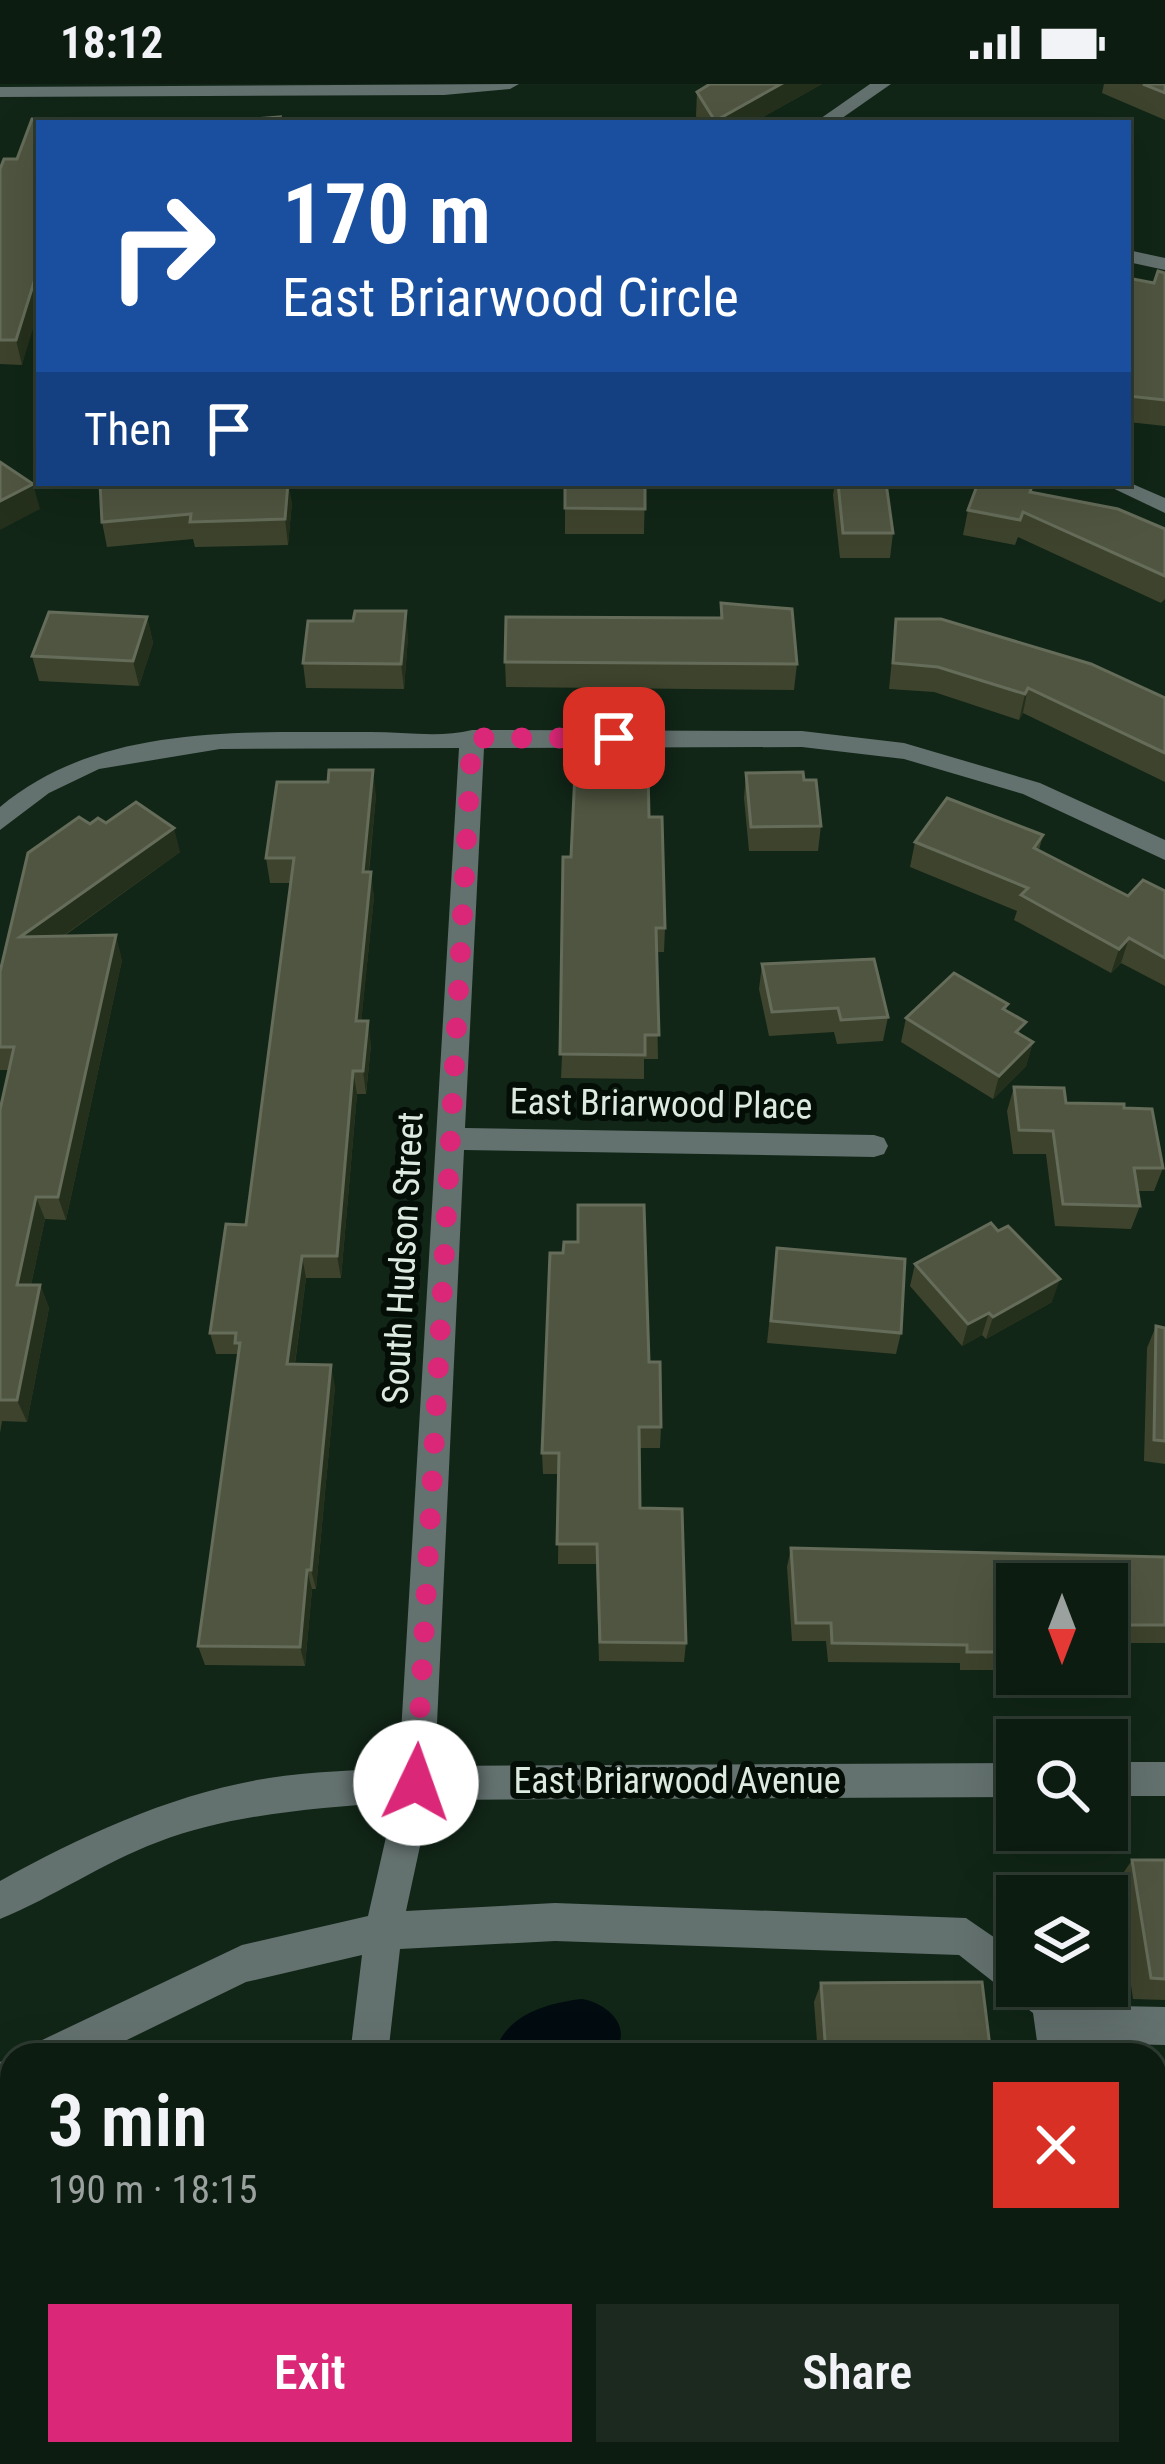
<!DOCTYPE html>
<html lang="en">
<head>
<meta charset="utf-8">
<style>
  :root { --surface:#0d1c11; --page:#1b291f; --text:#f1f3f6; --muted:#9aa19f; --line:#2d3a31; --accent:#db2777 }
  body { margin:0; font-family:"Roboto Condensed",sans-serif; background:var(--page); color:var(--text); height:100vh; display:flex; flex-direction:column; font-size:45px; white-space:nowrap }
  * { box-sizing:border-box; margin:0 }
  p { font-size:39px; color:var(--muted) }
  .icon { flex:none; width:66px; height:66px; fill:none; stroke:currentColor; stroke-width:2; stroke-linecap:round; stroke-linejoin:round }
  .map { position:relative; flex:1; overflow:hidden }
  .drawer { position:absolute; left:0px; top:1959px; width:1167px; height:423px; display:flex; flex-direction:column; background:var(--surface); border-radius:36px 36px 0 0; box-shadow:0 12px 48px #0002,0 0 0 3px var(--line) }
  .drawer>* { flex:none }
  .banner { position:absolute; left:36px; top:36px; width:1095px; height:366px; border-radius:0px; box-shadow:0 12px 48px #0002,0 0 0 3px var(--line); background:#1a4fa0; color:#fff; overflow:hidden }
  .needle { width:78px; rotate:180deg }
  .controls { position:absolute; left:996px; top:1479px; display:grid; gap:24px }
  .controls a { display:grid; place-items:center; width:132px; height:132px; border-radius:0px; background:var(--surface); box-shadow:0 12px 48px #0002,0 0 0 3px var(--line); font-size:60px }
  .pin { position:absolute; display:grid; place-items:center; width:102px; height:102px; color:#fff; margin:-51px; border-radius:24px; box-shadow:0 6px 18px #0006 }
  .me { position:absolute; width:132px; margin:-66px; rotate:3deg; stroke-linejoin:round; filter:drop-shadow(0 0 9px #0008) }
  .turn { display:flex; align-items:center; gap:42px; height:252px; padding:0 48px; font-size:54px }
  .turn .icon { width:156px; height:156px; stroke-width:2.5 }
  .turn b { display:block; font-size:84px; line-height:102px }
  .then { display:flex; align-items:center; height:114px; padding:0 48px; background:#0003; gap:24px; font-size:45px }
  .round { display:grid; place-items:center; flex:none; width:126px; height:126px; border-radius:0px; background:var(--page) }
  .headline { display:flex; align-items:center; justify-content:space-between; height:204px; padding:0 48px }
  h1 { font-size:72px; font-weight:600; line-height:90px }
  .button { display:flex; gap:24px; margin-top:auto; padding:24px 48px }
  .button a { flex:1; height:138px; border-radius:0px; background:var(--accent); color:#fff; font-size:48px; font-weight:600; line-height:138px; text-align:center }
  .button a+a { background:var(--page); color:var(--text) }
  .status { display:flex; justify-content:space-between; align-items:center; height:84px; padding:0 60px; background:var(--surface); direction:ltr }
  .status svg { height:33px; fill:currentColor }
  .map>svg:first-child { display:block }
</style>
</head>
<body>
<div class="status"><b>18:12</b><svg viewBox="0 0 49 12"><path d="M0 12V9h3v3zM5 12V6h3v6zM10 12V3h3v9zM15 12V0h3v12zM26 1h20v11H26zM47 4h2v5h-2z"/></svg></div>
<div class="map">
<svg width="1165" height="2380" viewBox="0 0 1165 2380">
  <rect width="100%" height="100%" fill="#112617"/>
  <path fill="#010b10" d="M582 1915C609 1920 634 1944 613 1971H494C504 1931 547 1919 582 1915Z"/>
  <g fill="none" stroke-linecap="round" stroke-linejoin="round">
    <g fill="#63716f" fill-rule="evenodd">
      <path d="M519 0 510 5 444 11 0 13V3Z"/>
      <path d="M870 0H891L835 39H814Z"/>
      <path d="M1128 166 1165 174V186L1128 178Z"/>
      <path d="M1128 398 1165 414V429L1102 399Z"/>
      <path d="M472 646 802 647 904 659 1040 699 1165 756V776L1023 710 904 675 802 663 484 664 465 1044 874 1051 884 1054 888 1062 884 1070 874 1073 464 1066 435 1682 1017 1679V1713L430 1716 406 1827 555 1819 966 1834 1017 1869V1902H1060L1070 1921 1165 1923V1961L1076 1959 1077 1971H1039L1033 1929 959 1871 555 1857 400 1865 388 1971H350L362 1871 246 1898 96 1971H35L40 1957 242 1861 368 1832 394 1718C314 1725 234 1729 158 1758 102 1779 54 1813 0 1835V1797C83 1751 174 1709 269 1694 311 1687 356 1687 399 1683L459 664 220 665 99 685 49 709 0 746V723C101 638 246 649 371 648 403 648 441 654 472 646Z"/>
      <rect x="1107" y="1678" width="58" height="34"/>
      <path d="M12 1973V2011L0 2016V1978Z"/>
      <path d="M1155 2318 1165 2322V2370L1155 2366Z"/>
      <path d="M355 2370H397L398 2380H356Z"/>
    </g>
  </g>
  <g fill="#3e432d">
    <path d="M710 0H822L752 39H700L696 32 697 8Z"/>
    <path d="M1104 0H1165V36L1102 9Z"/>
    <path d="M80 35V39L22 281 0 280V85Z"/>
    <path d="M1165 189V342L1128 338V194L1154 199Z"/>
    <path d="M565 399H645L644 450H565Z"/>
    <path d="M835 399H886L893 449 890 474H840L833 411Z"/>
    <path d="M1033 399 1031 409 1165 445V515L1161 519 1018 453 1015 461 963 451 968 426Z"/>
    <path d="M292 418 288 461 195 463 193 455 107 463 102 438Z"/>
    <path d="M721 519 797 580 794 606 506 603 505 578 720 534Z"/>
    <path d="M147 533 153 559 139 602 39 597 32 572Z"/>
    <path d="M896 535 1165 614V698L1023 629 1019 636 934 608 889 605Z"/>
    <path d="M408 552 404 605 306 604 303 579Z"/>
    <path d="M746 689 804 696 821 742 818 767H749L744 714Z"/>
    <path d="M376 711 369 788 374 813 361 937 371 961 366 1010H357L341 1194H306L295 1280 335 1302 316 1505H312L305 1582 205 1581 198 1562 238 1270H216L210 1249 246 1141 291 799H270L266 774Z"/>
    <path d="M649 733 665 844 664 868H656L658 975H644V995L561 994 571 773Z"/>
    <path d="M106 739 180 768 64 852 122 876 66 1136 45 1135 31 1201H40L49 1224 27 1338 2 1337 0 1349V1026L9 986H0V888L90 740Z"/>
    <path d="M1043 751 1039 766 1128 812 1165 807V902L1121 879 1111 889 1014 836 1017 827 910 783 915 758Z"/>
    <path d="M762 880 888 933 883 957 837 960 834 948 769 952 759 905Z"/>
    <path d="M1008 920 1006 926 1022 952 1033 958 1026 982 993 1015 901 958 906 934Z"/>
    <path d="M1014 1003 1066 1019 1124 1024 1163 1084 1154 1107H1138L1140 1122 1131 1145 1055 1142 1046 1070H1013L1007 1027Z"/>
    <path d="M777 1164 901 1249 896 1270 767 1259Z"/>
    <path d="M915 1180 1052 1218 986 1255 982 1251 962 1262 910 1202Z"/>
    <path d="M1156 1242 1165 1244V1380L1144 1377 1147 1264Z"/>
    <path d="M649 1278 661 1343 660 1364H639L640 1424 686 1559 684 1578 599 1577 596 1480H558L559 1390H543L542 1369Z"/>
    <path d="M791 1464 1165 1473V1559H1107V1500H1017V1586H960V1579L828 1578 826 1557H792L787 1483Z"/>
    <path d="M1132 1776H1165V1916L1133 1915 1116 1800Z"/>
    <path d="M821 1899 991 1971H818L814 1918Z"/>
    <path d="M1165 2025V2149L1155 2091V2034Z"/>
    <path d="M979 2370H1110L1120 2380H971Z"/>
  </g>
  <g fill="#25301c">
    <path d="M781 0H822L752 39H715V37Z"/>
    <path d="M39 182V225L22 281 16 256Z"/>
    <path d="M288 399 292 418 288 461 285 435Z"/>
    <path d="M33 400 40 425 0 446V417Z"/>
    <path d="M406 527 408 552 404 605 401 580Z"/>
    <path d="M147 533 153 559 139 602 133 577Z"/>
    <path d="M1028 604 1023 629 1019 636 1025 610Z"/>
    <path d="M373 686 376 711 366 813 363 788Z"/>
    <path d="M174 744 180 768 28 877 20 853Z"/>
    <path d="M371 788 374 813 359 961 356 937Z"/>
    <path d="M116 851 122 876 66 1136 58 1113Z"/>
    <path d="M1129 854 1121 879 1111 889 1119 865Z"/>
    <path d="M368 937 371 961 366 1010 363 987Z"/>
    <path d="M1033 958 1026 982 993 1015 999 992Z"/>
    <path d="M353 987 357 1010 341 1194 337 1172Z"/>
    <path d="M36 1113 45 1135 26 1224 17 1201Z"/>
    <path d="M302 1172 306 1194 292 1301 287 1280Z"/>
    <path d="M1060 1195 1052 1218 986 1255 993 1233Z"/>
    <path d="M40 1201 49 1224 27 1338 17 1316Z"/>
    <path d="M989 1229 982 1251 962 1262 968 1240Z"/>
    <path d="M331 1281 335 1302 316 1505 311 1486Z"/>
    <path d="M307 1486 312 1505 305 1582 300 1563Z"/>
    <path d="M258 2370H268L269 2380H259Z"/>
  </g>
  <g fill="#4f5540" stroke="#656c59" stroke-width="3">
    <path d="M710 0H781L715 37 697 8Z"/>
    <path d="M1143 0H1165V9Z"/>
    <path d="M280 33 278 39H212V38Z"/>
    <path d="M32 35H80L79 39H39V182L16 256H0V85L4 75H17Z"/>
    <path d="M1158 187 1165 189V316L1128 312V194L1154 199Z"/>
    <path d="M0 378 33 400 0 417Z"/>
    <path d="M100 399H288L285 435 190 438 191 430 102 438Z"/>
    <path d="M565 399H645V425L565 424Z"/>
    <path d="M838 399H886L893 449H843Z"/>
    <path d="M978 399H1033L1030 408 1118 425 1165 445V492L1023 428 1020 436 968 426Z"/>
    <path d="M721 519 792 525 797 580 505 578 506 533 722 534Z"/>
    <path d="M355 527H406L401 580 303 579 308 537H353Z"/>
    <path d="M49 528 147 533 133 577 32 572Z"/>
    <path d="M896 535H941L1091 580 1165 614V669L1028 604 1025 610 938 583 893 579Z"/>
    <path d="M329 686H373L363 788H371L356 937H368L363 987H353L337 1172H302L287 1280 331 1281 311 1486H307L300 1563 198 1562 240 1259H235L236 1249H210L226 1140 246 1141 294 774H266L277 698H328Z"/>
    <path d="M648 687 649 733H662L665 844H656L659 951H645V971L560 970 563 773H571L575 688Z"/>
    <path d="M803 688 804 696H816L821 742 751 743 746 689Z"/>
    <path d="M947 714 1043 751 1034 764 1128 812 1143 796 1165 807V874L1129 854 1119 865 1021 811 1028 804 915 758Z"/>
    <path d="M136 718 174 744 20 853 116 851 58 1113H36L17 1201H40L17 1316H0V1026L14 963H0V888L28 769 79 733 90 740 98 734 106 739Z"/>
    <path d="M874 875 888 933 841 936 838 924 772 928 762 880Z"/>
    <path d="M954 889 1008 920 1003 925 1026 938 1016 948 1033 958 999 992 906 934Z"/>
    <path d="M1014 1003 1064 1004 1066 1019 1124 1020V1024L1152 1025 1163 1084H1134L1140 1122 1063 1120 1053 1047 1019 1046Z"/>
    <path d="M578 1121H644L649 1278H660L661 1343H639L640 1424 682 1425 686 1559 600 1558 597 1460H557L559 1369H542L550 1169H563L564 1158H578Z"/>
    <path d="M991 1139 998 1147 1008 1142 1060 1195 993 1233 989 1229 968 1240 915 1180Z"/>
    <path d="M777 1164 905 1175 901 1249 771 1237Z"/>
    <path d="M1156 1242 1165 1244V1357L1154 1356Z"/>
    <path d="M791 1464 1165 1473V1541H1107V1500H1017V1568H967V1561L832 1559 831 1539H796Z"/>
    <path d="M1132 1776H1165V1895L1151 1894Z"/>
    <path d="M982 1898 991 1971H826L821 1899Z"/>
    <path d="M12 2087V2370H258L259 2380H0V2089Z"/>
    <path d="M470 2370H763L765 2380H471Z"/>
    <path d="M987 2370H1029L1030 2380H980Z"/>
    <path d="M1038 2370H1110L1120 2380H1031Z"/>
  </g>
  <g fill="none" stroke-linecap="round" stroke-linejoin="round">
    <path stroke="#db2777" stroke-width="21" stroke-dasharray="0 37.8" d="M416 1699 472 654H614"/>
  </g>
  <g text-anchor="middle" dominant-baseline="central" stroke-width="12" stroke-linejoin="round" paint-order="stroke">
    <g font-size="36" fill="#ddeae0" stroke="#050d07">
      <text transform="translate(661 1020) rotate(1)">East Briarwood Place</text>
      <text transform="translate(403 1174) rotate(-87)">South Hudson Street</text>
      <text x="677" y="1697">East Briarwood Avenue</text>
    </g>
  </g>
</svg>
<div class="controls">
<a><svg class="needle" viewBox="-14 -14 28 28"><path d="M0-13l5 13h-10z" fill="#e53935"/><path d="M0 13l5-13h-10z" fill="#9aa19f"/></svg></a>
<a><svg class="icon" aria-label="search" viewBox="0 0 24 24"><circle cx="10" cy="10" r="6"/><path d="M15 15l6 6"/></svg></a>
<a><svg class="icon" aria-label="layers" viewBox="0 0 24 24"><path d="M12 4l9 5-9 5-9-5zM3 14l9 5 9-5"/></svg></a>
</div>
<div class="pin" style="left:614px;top:654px;background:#d93025"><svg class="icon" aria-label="arrive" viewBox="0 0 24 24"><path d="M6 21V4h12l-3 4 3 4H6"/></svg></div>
<svg class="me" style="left:416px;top:1699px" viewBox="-20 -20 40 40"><circle r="19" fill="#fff"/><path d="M0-13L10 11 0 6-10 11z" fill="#db2777"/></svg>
<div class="banner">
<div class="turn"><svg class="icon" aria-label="right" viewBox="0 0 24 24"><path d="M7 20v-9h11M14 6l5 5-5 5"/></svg><div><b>170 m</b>East Briarwood Circle</div></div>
<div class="then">Then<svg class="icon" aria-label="arrive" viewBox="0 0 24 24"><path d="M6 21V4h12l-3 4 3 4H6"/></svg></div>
</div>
<section class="drawer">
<div class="headline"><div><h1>3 min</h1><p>190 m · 18:15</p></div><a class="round" style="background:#d93025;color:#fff"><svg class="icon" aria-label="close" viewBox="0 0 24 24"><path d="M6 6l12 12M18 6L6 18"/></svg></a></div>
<div class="button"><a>Exit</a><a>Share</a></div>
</section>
</div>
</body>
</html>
